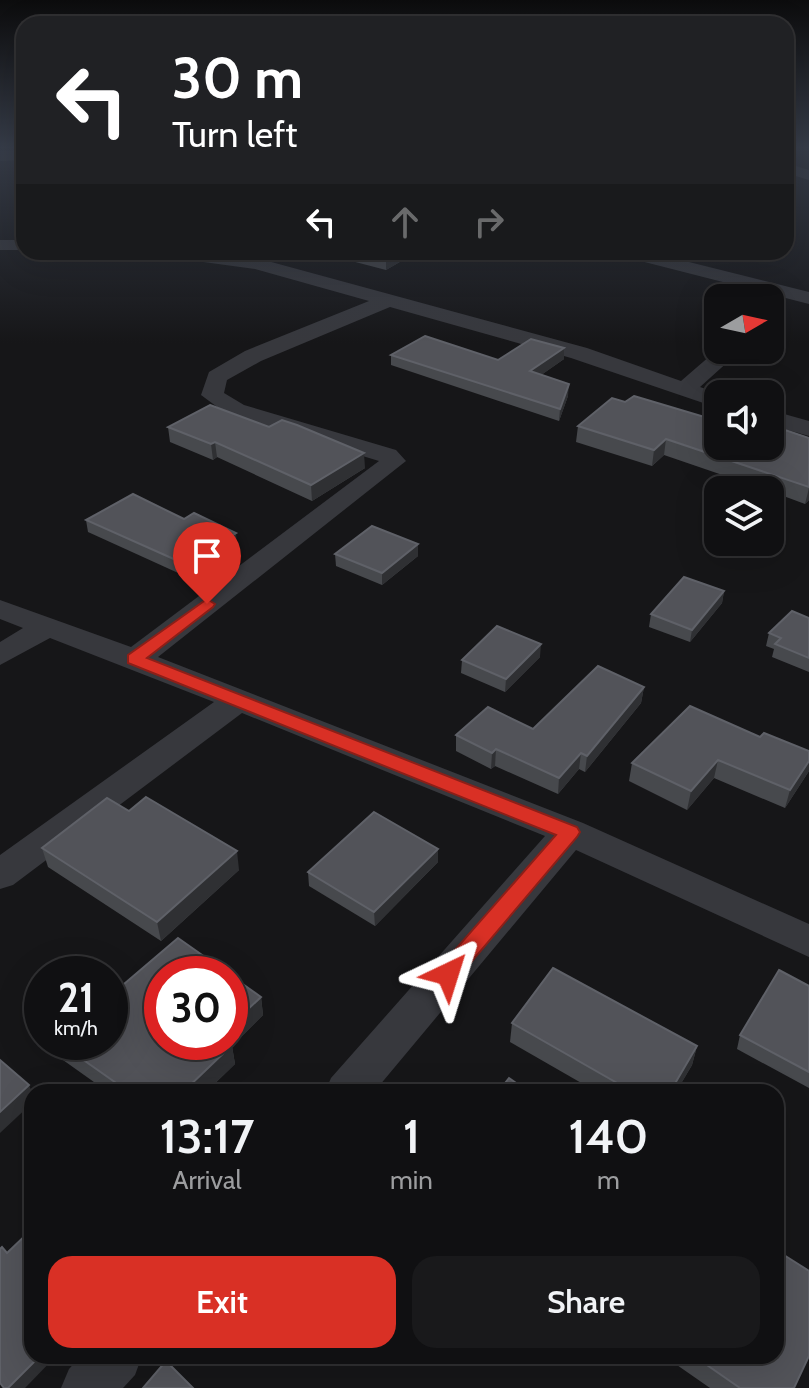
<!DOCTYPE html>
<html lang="en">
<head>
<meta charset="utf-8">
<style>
  :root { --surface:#101012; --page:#19191b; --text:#f1f3f6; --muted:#9c9d9f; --line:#303032; --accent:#d93025 }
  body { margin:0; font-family:Cabin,sans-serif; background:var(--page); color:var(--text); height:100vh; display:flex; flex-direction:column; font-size:30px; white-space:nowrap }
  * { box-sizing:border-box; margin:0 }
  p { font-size:26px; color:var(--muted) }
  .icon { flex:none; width:44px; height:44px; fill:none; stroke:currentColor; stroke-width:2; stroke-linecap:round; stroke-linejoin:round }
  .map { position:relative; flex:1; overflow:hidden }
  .drawer { position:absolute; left:24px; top:1084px; width:760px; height:280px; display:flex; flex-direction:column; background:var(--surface); border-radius:24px; box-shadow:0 8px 32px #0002,0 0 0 2px var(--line) }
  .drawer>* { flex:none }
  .hud { position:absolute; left:16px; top:16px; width:778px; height:244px; border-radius:24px; box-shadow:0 8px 32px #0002,0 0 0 2px var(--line); background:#202124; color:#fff; overflow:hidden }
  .needle { width:52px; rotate:81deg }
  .buttons { position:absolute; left:704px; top:284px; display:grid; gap:16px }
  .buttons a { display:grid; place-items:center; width:80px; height:80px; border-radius:16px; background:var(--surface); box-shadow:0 8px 32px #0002,0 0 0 2px var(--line); font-size:40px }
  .speed { position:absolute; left:24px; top:956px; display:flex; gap:16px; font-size:40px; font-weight:700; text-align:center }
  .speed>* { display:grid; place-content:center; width:104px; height:104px; border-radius:50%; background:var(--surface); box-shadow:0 8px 32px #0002,0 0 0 2px var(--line); line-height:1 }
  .speed small { font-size:20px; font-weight:400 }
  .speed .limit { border:12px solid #d22; background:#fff; color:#111 }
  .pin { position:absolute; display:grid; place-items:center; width:68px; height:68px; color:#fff; margin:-82px -34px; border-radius:50% 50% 50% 0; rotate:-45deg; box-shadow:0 0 8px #0007 }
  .pin .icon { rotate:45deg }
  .me { position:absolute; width:88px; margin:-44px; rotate:41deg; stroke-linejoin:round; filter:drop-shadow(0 0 6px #0008) }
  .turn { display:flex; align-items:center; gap:28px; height:168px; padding:0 24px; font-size:36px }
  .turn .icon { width:104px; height:104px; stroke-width:2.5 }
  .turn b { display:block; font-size:56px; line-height:68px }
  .lanes { display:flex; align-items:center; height:76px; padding:0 24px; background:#0003; justify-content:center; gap:40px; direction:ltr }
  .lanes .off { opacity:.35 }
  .eta { display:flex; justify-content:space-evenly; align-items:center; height:136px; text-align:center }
  .eta b { font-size:48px; font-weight:600; line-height:56px }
  .action { display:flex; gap:16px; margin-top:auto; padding:16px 24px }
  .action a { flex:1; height:92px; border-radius:24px; background:var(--accent); color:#fff; font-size:32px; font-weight:600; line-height:92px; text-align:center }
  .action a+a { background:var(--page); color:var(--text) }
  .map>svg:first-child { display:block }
</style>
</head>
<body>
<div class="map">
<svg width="809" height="1388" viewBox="0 0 809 1388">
  <rect width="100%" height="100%" fill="#161618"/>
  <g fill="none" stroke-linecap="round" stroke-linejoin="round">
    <g fill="#37383d" fill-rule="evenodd">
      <path d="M24 150V160L0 161V151Z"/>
      <path d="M786 163 809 170V180L786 173Z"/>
      <rect x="0" y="240" width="24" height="10"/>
      <path d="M165 252H212L264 260 587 348 681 381 718 349 741 350 700 387 720 394 718 408 571 358 390 307 261 361 227 380 224 393 244 405 396 450 406 461 158 657 583 823 809 924V957L576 850 374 1092H325L331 1078 545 836 242 713 13 885 0 889V855L214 702 50 638 0 665V642L23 628 0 619V600L131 647 379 461 228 415 201 395 209 372 245 351 369 301 255 269 174 258Z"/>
      <path d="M618 252H649L809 292V304L621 256Z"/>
      <path d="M770 410 809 421V436L770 425Z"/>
      <path d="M81 1356H142L135 1375 123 1388H61L69 1369Z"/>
    </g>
  </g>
  <g fill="#47494d">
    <path d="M340 252H417L386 270 340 258Z"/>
    <path d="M391 355 498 360 564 359 541 375 568 396 559 421 391 365Z"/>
    <path d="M578 426 718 446 809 438V500L805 504 770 491V490H766L664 455 652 466 576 442Z"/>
    <path d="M168 427 365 468 312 501 217 457 213 460 170 442Z"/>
    <path d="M86 520 237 545 187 577 88 532Z"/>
    <path d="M335 554 418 556 382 585 336 566Z"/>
    <path d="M724 591 722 603 690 642 649 627 651 614Z"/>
    <path d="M809 618V672L772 657 774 649 766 646 769 633Z"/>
    <path d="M540 657 505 692 461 673 462 660Z"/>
    <path d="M644 687 641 703 585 772 579 769 558 794 495 766 491 769 456 751V735L533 729Z"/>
    <path d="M760 737 809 751V771L785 808 714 778 687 810 629 781 632 763Z"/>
    <path d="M129 811 239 870 161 941 48 867 42 848Z"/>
    <path d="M438 862 375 926 309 886 308 872Z"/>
    <path d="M809 986V1088L737 1049 740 1035Z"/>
    <path d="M261 997 263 1015 232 1046 235 1064 206 1092H108L63 1060 58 1042Z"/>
    <path d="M512 1023 697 1046 692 1065 676 1092H597L510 1042Z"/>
    <path d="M664 1356H776L794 1388H710Z"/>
  </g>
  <g fill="#2f3033">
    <path d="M400 252H417L386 270V260Z"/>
    <path d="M564 348V359L530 383V371Z"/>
    <path d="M569 384 568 396 559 421 560 409Z"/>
    <path d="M666 439 664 455 652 466 654 450Z"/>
    <path d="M215 442 217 457 213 460 211 444Z"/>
    <path d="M364 453 365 468 312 501 311 485Z"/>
    <path d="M809 488V500L805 504Z"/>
    <path d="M236 533 237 545 187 577 185 564Z"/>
    <path d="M418 544V556L382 585V573Z"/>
    <path d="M724 591 722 603 690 642 692 630Z"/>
    <path d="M541 644 540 657 505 692 506 679Z"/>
    <path d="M644 687 641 703 585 772 587 756Z"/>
    <path d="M496 749 495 766 491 769 492 753Z"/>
    <path d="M581 753 579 769 558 794 559 778Z"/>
    <path d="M718 760 714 778 687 810 691 791Z"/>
    <path d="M809 761V771L785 808 790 790Z"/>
    <path d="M438 849V862L375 926 374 912Z"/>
    <path d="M237 851 239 870 161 941 157 922Z"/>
    <path d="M261 997 263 1015 232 1046 235 1064 206 1092H183L220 1042H230V1026Z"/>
    <path d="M697 1046 692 1065 676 1092H670Z"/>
    <path d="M169 1084 171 1092H160Z"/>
    <path d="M29 1085 32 1093V1103L0 1133V1112Z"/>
    <path d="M40 1356H56L25 1388H8Z"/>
  </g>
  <g fill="#525359" stroke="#5f6168" stroke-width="2">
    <path d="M353 252H400L386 260Z"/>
    <path d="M425 336 498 360 531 339 564 348 530 371 569 384 560 409 391 355Z"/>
    <path d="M634 396 718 421V446H770V425L809 438V487L666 439 654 450 578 426 612 398 625 402Z"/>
    <path d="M210 405 269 427 282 420 297 425 364 453 311 485 215 442 211 444 168 427Z"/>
    <path d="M133 494 184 519 194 513 236 533 185 564 86 520Z"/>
    <path d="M372 526 418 544 382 573 335 554Z"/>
    <path d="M684 577 724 591 692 630 651 614Z"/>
    <path d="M792 611 809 618V658L775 644 781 638 769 633Z"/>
    <path d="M497 626 541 644 506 679 462 660Z"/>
    <path d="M598 666 644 687 587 756 581 753 559 778 496 749 492 753 456 735 488 707 533 729Z"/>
    <path d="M690 706 760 737 764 733 809 751V761L790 790 718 760 691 791 632 763Z"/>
    <path d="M146 797 237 851 157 922 42 848 107 798 129 811Z"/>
    <path d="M374 812 438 849 374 912 308 872Z"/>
    <path d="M178 938 229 974H162V1042H228L232 1045 183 1092H179L169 1084 160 1092H129L58 1042H110V996Z"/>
    <path d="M553 968 697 1046 670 1092H633L512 1023Z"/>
    <path d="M779 970 809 986V1072L740 1035Z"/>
    <path d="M230 975 261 997 230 1026Z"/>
    <path d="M0 1060 29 1085 0 1112Z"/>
    <path d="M509 1078 529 1092H498Z"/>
    <path d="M32 1229V1356H40L8 1388H4L0 1383V1249L2 1247 7 1253Z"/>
    <path d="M776 1250 809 1271V1356L794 1388H740L694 1356H776Z"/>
    <path d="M166 1361 193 1388H143Z"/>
  </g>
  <linearGradient id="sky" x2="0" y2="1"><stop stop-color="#0c0c0d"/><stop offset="0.43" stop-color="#363c48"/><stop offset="1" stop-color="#363c48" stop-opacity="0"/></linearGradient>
  <rect width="809" height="343" fill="url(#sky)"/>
  <path fill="#d93025" stroke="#8d1f18" stroke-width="2" d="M207 599 215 604 213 607 147 658 577 827 580 832 577 837 456 980H440L437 974 440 967 556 835 128 663V655Z"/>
</svg>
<div class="buttons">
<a><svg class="needle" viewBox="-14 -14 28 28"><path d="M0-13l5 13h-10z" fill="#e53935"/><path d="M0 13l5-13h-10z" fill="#9c9d9f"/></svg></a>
<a><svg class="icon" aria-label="sound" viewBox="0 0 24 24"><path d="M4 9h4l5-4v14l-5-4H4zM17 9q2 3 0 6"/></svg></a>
<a><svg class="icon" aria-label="layers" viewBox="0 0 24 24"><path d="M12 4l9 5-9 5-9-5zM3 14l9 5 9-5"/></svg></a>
</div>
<div class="speed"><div>21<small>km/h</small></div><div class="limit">30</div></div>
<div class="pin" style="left:207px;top:604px;background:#d93025"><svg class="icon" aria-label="arrive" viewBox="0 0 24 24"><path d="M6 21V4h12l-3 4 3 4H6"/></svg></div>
<svg class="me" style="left:448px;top:974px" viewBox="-20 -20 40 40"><path d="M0-17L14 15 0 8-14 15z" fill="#d93025" stroke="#fff" stroke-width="4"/></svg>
<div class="hud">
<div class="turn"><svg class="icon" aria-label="left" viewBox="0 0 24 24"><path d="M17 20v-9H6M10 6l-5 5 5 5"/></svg><div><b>30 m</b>Turn left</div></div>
<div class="lanes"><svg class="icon" aria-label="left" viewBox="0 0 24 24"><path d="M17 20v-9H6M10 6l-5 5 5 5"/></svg><svg class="icon off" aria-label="ahead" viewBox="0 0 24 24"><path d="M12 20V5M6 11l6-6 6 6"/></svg><svg class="icon off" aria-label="right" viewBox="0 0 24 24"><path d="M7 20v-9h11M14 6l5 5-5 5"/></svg></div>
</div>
<section class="drawer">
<div class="eta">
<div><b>13:17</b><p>Arrival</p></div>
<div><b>1</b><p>min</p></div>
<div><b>140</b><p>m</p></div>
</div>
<div class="action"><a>Exit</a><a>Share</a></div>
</section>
</div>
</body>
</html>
